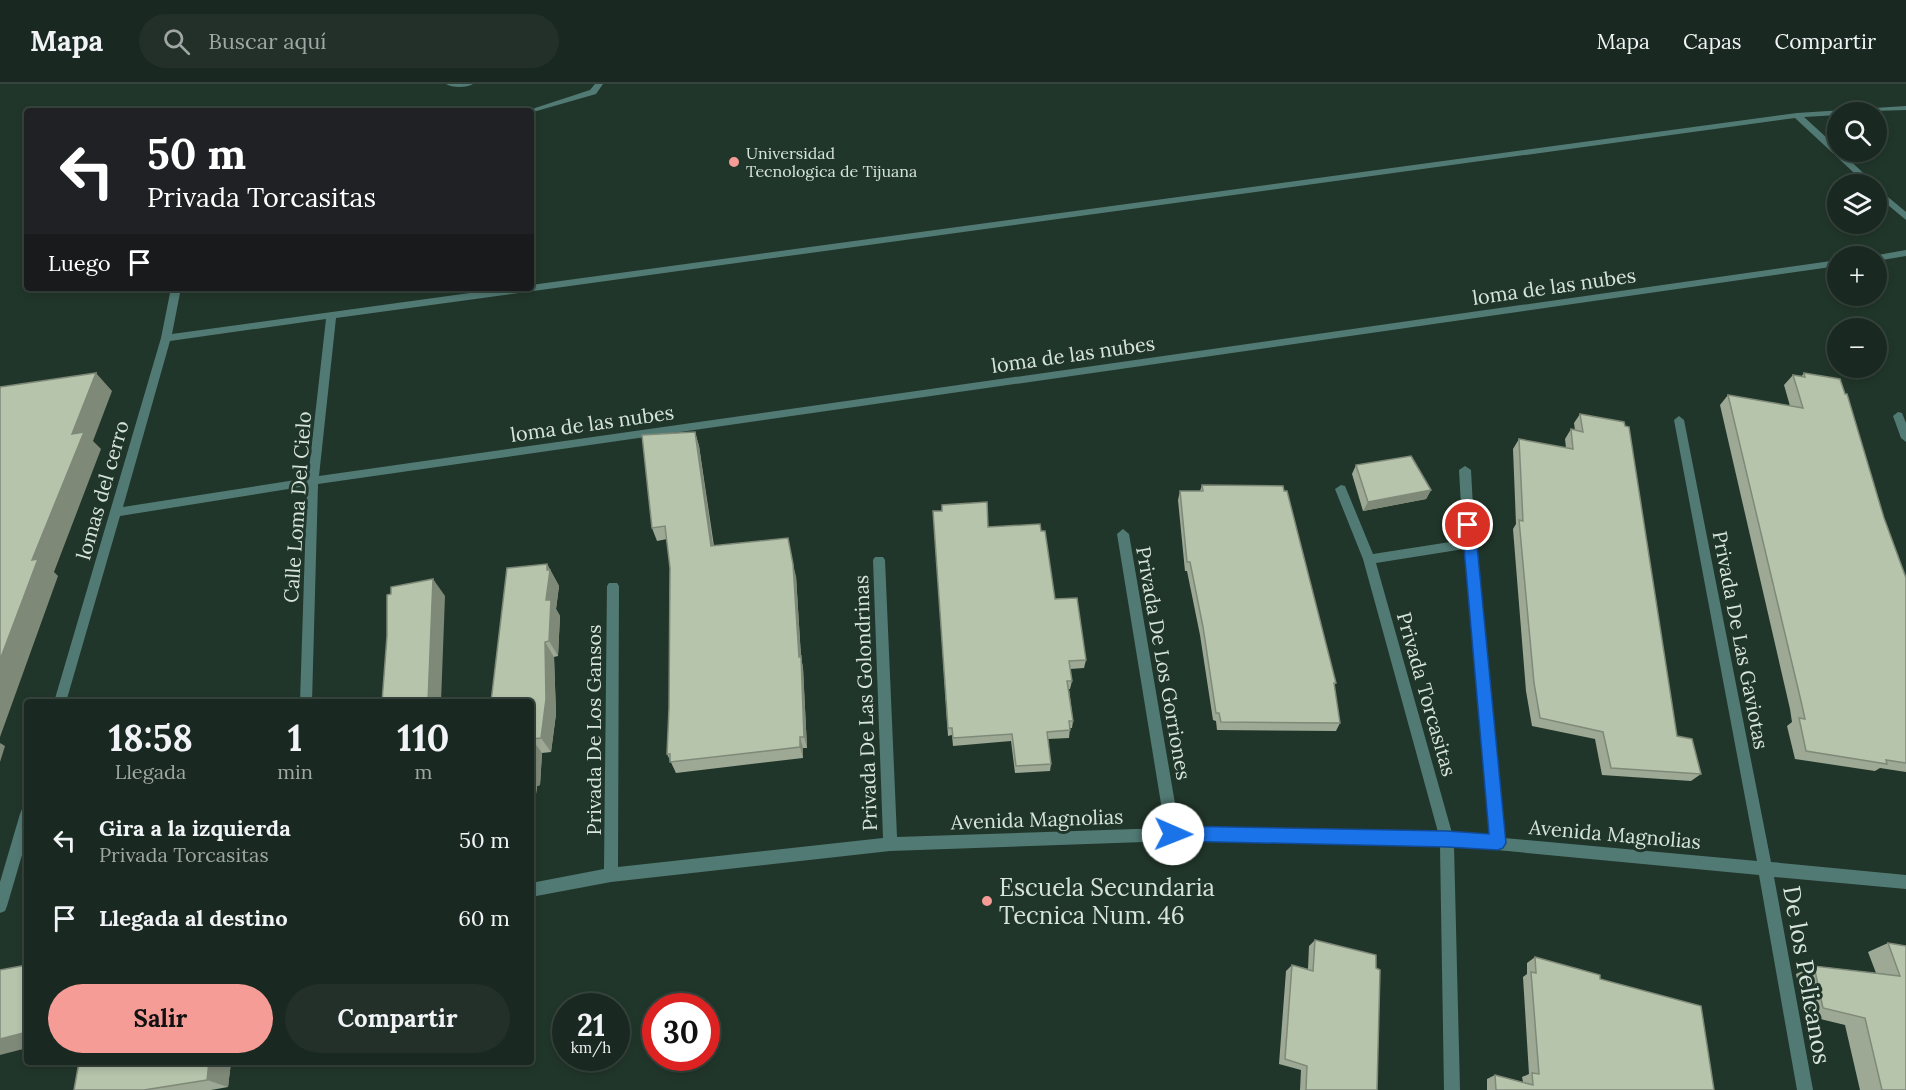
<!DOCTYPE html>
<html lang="es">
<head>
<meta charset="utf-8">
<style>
  :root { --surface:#192820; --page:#223029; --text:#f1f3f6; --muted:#9fa6a5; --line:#37443e; --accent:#f59c96 }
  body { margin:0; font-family:Lora,serif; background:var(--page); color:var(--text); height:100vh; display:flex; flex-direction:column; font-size:22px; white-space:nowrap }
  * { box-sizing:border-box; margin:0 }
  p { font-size:20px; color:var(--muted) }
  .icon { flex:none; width:33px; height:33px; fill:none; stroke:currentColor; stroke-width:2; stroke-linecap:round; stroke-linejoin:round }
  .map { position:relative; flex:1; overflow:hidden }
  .drawer { position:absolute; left:24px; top:615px; width:510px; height:366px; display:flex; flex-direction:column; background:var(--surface); border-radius:6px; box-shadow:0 3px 9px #0003,0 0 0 2px var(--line) }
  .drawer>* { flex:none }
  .guide { position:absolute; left:24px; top:24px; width:510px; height:183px; border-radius:6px; box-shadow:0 3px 9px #0003,0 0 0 2px var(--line); background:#202124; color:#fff; overflow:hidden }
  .tools { position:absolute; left:1827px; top:18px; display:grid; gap:12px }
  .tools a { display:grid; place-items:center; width:60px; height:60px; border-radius:50%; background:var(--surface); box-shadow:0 3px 9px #0003,0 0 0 2px var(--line); font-size:30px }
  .speed { position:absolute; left:552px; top:909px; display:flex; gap:12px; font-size:30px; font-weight:700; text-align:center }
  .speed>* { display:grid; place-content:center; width:78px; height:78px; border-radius:50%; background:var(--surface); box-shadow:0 3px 9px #0003,0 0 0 2px var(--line); line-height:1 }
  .speed small { font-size:15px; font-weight:400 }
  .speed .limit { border:9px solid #d22; background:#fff; color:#111 }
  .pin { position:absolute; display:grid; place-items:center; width:51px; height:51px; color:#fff; margin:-26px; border:3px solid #fff; border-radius:50%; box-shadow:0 2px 6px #0007 }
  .me { position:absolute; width:66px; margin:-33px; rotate:91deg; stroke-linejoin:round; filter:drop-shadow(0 0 4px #0008) }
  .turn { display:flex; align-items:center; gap:21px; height:126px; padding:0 24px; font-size:27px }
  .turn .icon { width:78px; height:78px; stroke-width:2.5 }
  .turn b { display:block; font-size:42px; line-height:51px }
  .then { display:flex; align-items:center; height:57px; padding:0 24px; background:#0003; gap:12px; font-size:22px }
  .eta { display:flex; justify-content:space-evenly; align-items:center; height:102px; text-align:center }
  .eta b { font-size:36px; font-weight:800; line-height:42px }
  .cta { display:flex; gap:12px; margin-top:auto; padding:12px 24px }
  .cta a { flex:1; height:69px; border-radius:36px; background:var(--accent); color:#111; font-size:24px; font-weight:800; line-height:69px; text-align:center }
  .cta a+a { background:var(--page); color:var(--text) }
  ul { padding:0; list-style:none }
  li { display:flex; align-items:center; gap:18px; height:78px; padding:0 24px }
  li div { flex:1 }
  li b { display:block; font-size:22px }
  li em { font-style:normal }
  header { display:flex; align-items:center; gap:36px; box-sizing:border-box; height:84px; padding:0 30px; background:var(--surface); border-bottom:2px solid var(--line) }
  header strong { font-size:28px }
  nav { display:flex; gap:33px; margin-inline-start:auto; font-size:21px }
  .search { width:420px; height:54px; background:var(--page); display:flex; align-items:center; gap:15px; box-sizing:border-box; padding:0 21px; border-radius:33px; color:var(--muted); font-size:22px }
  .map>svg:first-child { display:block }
</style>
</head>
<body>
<header>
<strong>Mapa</strong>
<div class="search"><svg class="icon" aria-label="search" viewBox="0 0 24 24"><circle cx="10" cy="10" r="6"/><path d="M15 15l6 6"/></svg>Buscar aquí</div>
<nav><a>Mapa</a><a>Capas</a><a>Compartir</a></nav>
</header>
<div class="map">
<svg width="1906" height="1006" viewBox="0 0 1906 1006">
  <rect width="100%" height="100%" fill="#21362a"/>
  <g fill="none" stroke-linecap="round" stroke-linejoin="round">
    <g fill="#527a74" fill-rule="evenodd">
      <path d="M446 0H473C467 4 452 4 446 0Z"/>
      <path d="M595 0H603L596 10 533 28 529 26 590 6Z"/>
    </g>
    <g fill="#527a74" fill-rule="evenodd">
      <path d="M1906 22V26L1838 28V31L1804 33 1838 64V68H1841L1875 100H1866L1795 34 336 234 319 392 1838 176V182L318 400 312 618H300L307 402 120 432 66 618H54L161 254 171 204H181L172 250 506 204H531V201L1797 29ZM326 235 308 394 123 423 170 257Z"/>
      <path d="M1876 103 1906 128V136L1876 111Z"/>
      <path d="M1906 166V172L1876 177V172H1872Z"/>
      <path d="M1898 328 1902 329 1906 339V358L1901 354 1893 332Z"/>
      <path d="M1679 332 1684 336 1771 778 1906 791V805L1774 793 1813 1006H1797L1759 791 1454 762 1460 1006H1444L1440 762 1173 757 890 767 611 798 531 813V799L604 785 607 502 609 499H617L619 502 618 783 883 754 873 476 875 473H883L885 476 897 753 1165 744 1117 450 1123 445 1129 450 1179 743 1438 748 1363 475 1335 405 1341 401 1345 402 1373 470 1463 456 1459 386 1465 382 1471 386 1475 460 1504 754 1757 777 1674 336ZM1464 465 1490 752 1452 749 1376 479Z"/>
      <path d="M27 723V754L7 822 5 827 0 829V798L20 730 22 725Z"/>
    </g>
  </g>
  <g fill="#9da994">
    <path d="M1804 289 1884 434 1906 494V688L1880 684 1875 687 1795 675 1787 642 1792 638 1790 625 1720 321 1728 311 1790 322 1784 301 1793 291 1801 293Z"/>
    <path d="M1580 330 1677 652 1701 690 1691 697 1602 691 1595 655 1532 642 1526 607 1513 445 1516 440 1513 365 1519 355 1566 364 1565 355 1571 345 1575 346 1574 339Z"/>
    <path d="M695 348 699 362 714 462 796 492 801 573 803 584 807 664H803V674L676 689 667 670 669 624 670 484 667 455 657 457 652 444Z"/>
    <path d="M1356 381 1431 406 1426 415 1363 427 1352 390Z"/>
    <path d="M1202 401 1336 599 1334 602 1340 639 1336 647 1217 646 1216 637 1213 636 1200 551 1187 487H1185L1178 416 1180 407H1200Z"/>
    <path d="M934 436 988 443 1041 447 1055 515 1086 576 1084 584 1070 585 1072 597 1070 605H1069L1073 637 1072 644H1070L1069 654 1048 655 1051 680 1050 687 1015 689 1011 657 953 662 952 651 948 652Z"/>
    <path d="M547 480 559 502 556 525 560 532 558 572 554 573 556 630 551 668 542 669 540 701 537 702 536 710 531 711V618Z"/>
    <path d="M1315 856 1376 884 1377 1006H1300L1301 986 1279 980 1286 887 1292 881 1308 885 1309 862Z"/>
    <path d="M1888 859 1906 862V1006H1860L1845 941 1804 931 1796 890 1814 882 1876 889 1868 868Z"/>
    <path d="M1535 873 1600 895 1714 1006H1487V995L1495 991 1523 998 1522 993 1529 990 1523 893 1527 890V879Z"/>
    <path d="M231 978 228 1003 211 1006H74Z"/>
  </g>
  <g fill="#7f8978">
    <path d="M96 289 112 307 93 357 101 365 54 488 58 492 0 653V576L72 350Z"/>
    <path d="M695 348 699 362 715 475 711 462Z"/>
    <path d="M1431 406 1426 415 1363 427 1368 418Z"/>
    <path d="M547 480 559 502 556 525 560 532 558 572 549 557 546 516Z"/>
    <path d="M793 480 796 492 801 573 803 584 807 664 804 653Z"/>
    <path d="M433 495 445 512 441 618H428Z"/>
    <path d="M545 558 554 573 556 630 551 668 541 654Z"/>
    <path d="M800 653 803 664V674L800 663Z"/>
    <path d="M532 655 542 669 540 701 537 702 536 710 531 703Z"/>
    <path d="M0 659 5 662 0 678Z"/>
    <path d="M27 948V964L0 971V955Z"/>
    <path d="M209 978H231L228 1003 207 996Z"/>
  </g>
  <g fill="#b6c4ac" stroke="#7f8978" stroke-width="1.5">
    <path d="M96 289 72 350 84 348 32 476 38 475 0 576V303Z"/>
    <path d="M1804 289 1840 295 1845 310H1847L1884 434 1906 494V679L1886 676 1887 680 1806 667 1799 634 1805 635 1801 617 1728 311 1803 324 1793 291 1805 293Z"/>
    <path d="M1580 330 1624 338 1625 342 1629 343 1677 652 1692 655 1701 690 1611 684 1603 648 1540 634 1534 599 1519 436 1523 437 1519 355 1573 365 1571 345 1583 348Z"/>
    <path d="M695 348 711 462 788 454 793 480 799 573 801 572 804 653H800V663L670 678V670H667L669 624 670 484 665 442 652 444 642 351Z"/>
    <path d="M1411 372 1431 406 1368 418 1356 381Z"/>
    <path d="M1202 401 1283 402 1284 407H1287L1336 599H1334L1340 639 1221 638 1219 629H1216L1203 543 1190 478H1187L1180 407H1203Z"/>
    <path d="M987 418 988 443 1040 440 1041 447H1045L1055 515 1077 514 1086 576 1069 577 1072 597H1067L1073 637H1069L1070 646 1047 648 1051 680 1016 682 1012 650 953 654 952 644H948L933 427H942V421Z"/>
    <path d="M547 480V486H550L546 516H551L549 557 545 558 546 615 541 654 532 655 531 669V618H491L507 484Z"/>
    <path d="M433 495 428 618H382L387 552V511L391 510V503Z"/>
    <path d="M27 774V785H24Z"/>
    <path d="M1315 856 1376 871V884L1380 886 1377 1006H1306L1307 982 1285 975 1292 881 1313 887Z"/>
    <path d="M1888 859 1906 862V1006H1882L1865 934 1823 924 1814 882 1900 892Z"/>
    <path d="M1535 873 1600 891V895L1701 922 1714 1006H1496L1495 991 1533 1001 1532 989 1539 990 1531 888 1536 889Z"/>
    <path d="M27 881V948L0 955V886Z"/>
    <path d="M79 978H209L207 996 144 1006H74Z"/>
  </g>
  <path fill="#1a73e8" stroke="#114b97" stroke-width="1.5" d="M1468 436 1475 441 1506 759 1503 764 1498 766 1447 763 1173 757 1167 755 1165 750 1167 744 1173 742 1447 747 1489 750 1462 441Z"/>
  <g fill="#f59c96" stroke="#21362a" stroke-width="2">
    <circle cx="734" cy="78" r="6"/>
    <circle cx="987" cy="817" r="6"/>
  </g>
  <g text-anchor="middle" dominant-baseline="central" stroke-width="6" stroke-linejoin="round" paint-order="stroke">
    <g font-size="16" fill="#d7e4dc" stroke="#21362a" text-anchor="start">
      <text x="746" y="69">Universidad<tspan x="746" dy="18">Tecnologica de Tijuana</tspan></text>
    </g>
    <g font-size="20" fill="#d7e4dc" stroke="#21362a">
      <text transform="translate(1554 202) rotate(-8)">loma de las nubes</text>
      <text transform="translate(1073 270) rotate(-8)">loma de las nubes</text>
      <text transform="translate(592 339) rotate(-8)">loma de las nubes</text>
      <text transform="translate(102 406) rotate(-74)">lomas del cerro</text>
      <text transform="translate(297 423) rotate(-86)">Calle Loma Del Cielo</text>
      <text transform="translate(1741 556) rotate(79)">Privada De Las Gaviotas</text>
      <text transform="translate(1164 579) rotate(80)">Privada De Los Gorriones</text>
      <text transform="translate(1427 610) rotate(74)">Privada Torcasitas</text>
      <text transform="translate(865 619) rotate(-92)">Privada De Las Golondrinas</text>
      <text transform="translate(593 646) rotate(-90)">Privada De Los Gansos</text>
      <text transform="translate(1037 735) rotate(-2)">Avenida Magnolias</text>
      <text transform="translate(1615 750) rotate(5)">Avenida Magnolias</text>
    </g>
    <g font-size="24" fill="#d7e4dc" stroke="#21362a" text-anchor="start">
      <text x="999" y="803">Escuela Secundaria<tspan x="999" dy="28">Tecnica Num. 46</tspan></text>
    </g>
    <g font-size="24" fill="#d7e4dc" stroke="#21362a">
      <text transform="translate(1807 891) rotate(80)">De los Pelicanos</text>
    </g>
  </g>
</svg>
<div class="tools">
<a><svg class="icon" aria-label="search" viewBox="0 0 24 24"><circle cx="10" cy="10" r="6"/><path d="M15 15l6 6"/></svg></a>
<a><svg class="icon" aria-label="layers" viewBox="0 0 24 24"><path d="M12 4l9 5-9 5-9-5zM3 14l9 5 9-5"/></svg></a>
<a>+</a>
<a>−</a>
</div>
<div class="speed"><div>21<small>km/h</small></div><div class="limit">30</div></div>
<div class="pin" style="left:1468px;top:441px;background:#d93025"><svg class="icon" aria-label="arrive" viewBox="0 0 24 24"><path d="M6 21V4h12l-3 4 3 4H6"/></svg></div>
<svg class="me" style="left:1173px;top:750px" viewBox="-20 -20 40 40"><circle r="19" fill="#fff"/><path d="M0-13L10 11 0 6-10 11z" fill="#1a73e8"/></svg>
<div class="guide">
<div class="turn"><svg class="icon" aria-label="left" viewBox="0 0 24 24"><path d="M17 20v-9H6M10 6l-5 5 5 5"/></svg><div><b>50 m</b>Privada Torcasitas</div></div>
<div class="then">Luego<svg class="icon" aria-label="arrive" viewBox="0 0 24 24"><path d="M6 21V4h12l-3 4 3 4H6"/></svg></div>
</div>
<section class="drawer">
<div class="eta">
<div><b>18:58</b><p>Llegada</p></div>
<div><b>1</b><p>min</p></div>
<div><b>110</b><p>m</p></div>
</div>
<ul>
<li><svg class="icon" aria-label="left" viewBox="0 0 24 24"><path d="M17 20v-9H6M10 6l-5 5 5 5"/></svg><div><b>Gira a la izquierda</b><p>Privada Torcasitas</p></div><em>50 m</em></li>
<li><svg class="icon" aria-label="arrive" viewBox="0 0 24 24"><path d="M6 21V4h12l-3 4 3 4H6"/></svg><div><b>Llegada al destino</b></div><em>60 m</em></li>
</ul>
<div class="cta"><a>Salir</a><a>Compartir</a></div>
</section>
</div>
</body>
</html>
